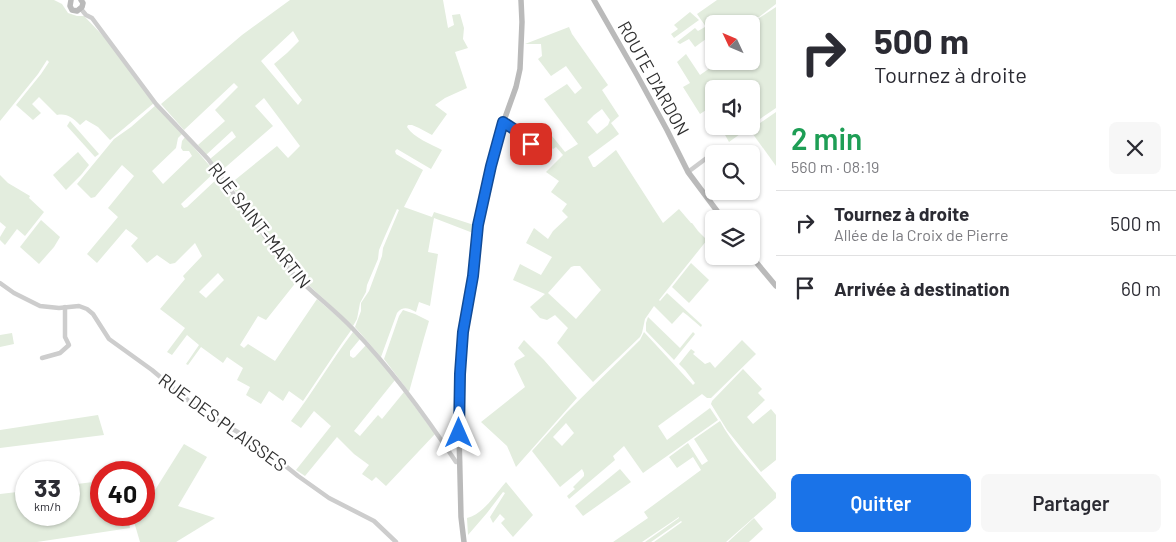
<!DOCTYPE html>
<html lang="fr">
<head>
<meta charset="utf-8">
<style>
  :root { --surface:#fff; --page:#f7f7f7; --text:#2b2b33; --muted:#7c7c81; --line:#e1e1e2; --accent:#1a73e8 }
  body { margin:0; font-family:Barlow,sans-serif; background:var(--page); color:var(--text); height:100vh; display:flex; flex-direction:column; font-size:19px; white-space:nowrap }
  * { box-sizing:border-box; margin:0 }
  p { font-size:16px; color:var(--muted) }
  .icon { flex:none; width:28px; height:28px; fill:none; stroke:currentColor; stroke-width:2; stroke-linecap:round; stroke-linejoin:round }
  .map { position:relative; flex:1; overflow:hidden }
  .drawer { display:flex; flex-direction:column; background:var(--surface); width:400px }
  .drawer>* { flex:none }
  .hud { background:#fff; color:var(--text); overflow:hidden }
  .needle { width:32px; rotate:314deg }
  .buttons { position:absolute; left:705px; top:15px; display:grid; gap:10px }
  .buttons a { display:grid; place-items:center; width:55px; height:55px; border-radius:8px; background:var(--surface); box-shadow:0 1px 4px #0004; font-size:25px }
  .speed { position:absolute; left:15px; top:461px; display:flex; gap:10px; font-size:25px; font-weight:700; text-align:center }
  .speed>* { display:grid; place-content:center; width:65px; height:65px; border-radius:50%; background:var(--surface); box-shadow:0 1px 4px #0004; line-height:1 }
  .speed small { font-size:12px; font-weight:400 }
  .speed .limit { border:8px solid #d22; background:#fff; color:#111 }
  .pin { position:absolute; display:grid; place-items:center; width:42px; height:42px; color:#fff; margin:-21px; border-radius:10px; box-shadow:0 2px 8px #0006 }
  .me { position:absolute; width:55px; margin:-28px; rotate:0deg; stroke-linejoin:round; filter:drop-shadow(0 0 4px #0008) }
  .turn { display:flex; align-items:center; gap:18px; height:105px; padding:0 15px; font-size:22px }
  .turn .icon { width:65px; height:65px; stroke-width:2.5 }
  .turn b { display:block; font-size:35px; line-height:42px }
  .round { display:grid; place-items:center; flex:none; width:52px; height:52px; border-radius:8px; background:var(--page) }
  .summary { display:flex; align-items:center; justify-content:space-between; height:85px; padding:0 15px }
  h1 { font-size:30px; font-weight:600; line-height:38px; color:#1e9e55 }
  .button { display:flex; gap:10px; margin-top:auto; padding:10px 15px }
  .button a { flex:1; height:58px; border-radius:8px; background:var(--accent); color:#fff; font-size:20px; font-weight:600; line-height:58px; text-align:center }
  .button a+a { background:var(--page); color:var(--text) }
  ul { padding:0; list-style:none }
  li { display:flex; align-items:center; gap:15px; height:65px; padding:0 15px; border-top:1px solid var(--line) }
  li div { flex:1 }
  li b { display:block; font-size:19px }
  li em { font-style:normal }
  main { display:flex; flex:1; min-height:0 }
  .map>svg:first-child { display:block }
</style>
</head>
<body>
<main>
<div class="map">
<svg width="776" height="542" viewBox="0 0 776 542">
  <rect width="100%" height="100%" fill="#fff"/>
  <g fill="#e3edde" fill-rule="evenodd">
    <path d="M0 0H54L62 4 68 13 77 16H84L106 39 154 103 110 140 98 127 86 120 80 125C73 118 67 113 57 115L39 97 32 104 41 113 33 120 16 105 41 74 49 62 47 60 38 74 0 121Z"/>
    <path d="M290 0H443L448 28 454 25 452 15 460 14 464 28 463 39 468 48 455 52 467 88 445 98 435 105 447 114 432 135 419 128 412 125H408L407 127C414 138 431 144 442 150L431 169 397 149 395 151 396 154 423 170 404 207 432 217 434 212 474 225 473 233 434 218 428 252 438 254 430 306 419 302 416 312C408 308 403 306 397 313L381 357 355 327 361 311V303L369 291 382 256 383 248 399 210 397 209 385 236 379 250 378 259 367 285 366 292 360 303 357 319 353 326 300 277 303 273 304 268 299 265 292 269C272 240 250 213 230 184L277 146 288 158 300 146 264 98 255 106 273 126 220 172 210 159 236 137 232 131 206 155 198 145 225 121 215 110 238 87 234 83 184 130 161 104 242 35ZM293 31 299 41 287 53 274 64 302 100 298 105 261 61Z"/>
    <path d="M717 0H776V4L759 17 747 24H714V32L711 34 697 14Z"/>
    <path d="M776 7V108L754 123 751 119V89H743L741 85 735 89H714V115L709 108 700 114 683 87 690 83 677 62 686 54 700 75 717 63 716 61H751L750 24Z"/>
    <path d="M690 12 699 20 674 38 671 34 678 29 674 25Z"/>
    <path d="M569 27 572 34 608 85 602 90 619 116 611 123 619 134 588 157 593 167H595L616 150 663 223 679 209 691 223H692L698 231 707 240 659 300 660 301 667 293 702 325 701 327 687 315 683 312 672 324 654 306 645 319 642 333 640 337 593 382 557 343 568 328 555 315 547 320 540 318 530 307 545 294 513 280 520 264 541 275 552 257 526 243 534 228 548 239 553 231 568 217 562 211 567 204 551 192 559 181 546 172 563 155 556 147 553 149 546 142 552 136 565 152 578 144 544 99 567 84 575 94 582 88 566 66 551 76 538 59 542 56 541 44H525ZM602 109 610 120 608 125 597 134 587 122 594 115ZM574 266H580L601 290 576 319 548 293 571 267Z"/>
    <path d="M705 27 710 36 695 47 689 39 680 44 677 42 695 28 698 31Z"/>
    <path d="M156 105 182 134 178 138 176 148 152 171 163 184 192 156 189 151H183L181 148 182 141 185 137 215 172 181 204 184 208 187 207 219 177 241 208 287 269 297 281 266 320 258 316 240 345 244 348 248 344 275 361 317 299 352 329 342 343 303 401 289 391 283 401 269 391 261 404 246 395 250 387 237 380 243 368 227 357 223 363 201 347 188 365 186 364 199 345 187 335 172 355 167 352 185 328 160 309 185 279 183 276 202 256 195 243 175 263 170 264 157 255 147 263 131 246 138 238 126 229 97 263 87 254 118 217 108 208 134 176 122 165 95 197 91 198 77 184 114 139 131 127ZM218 273 224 280 206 298 199 292Z"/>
    <path d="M776 112V166L750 130Z"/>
    <path d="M70 121 99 154 95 157 67 126Z"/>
    <path d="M720 126H745L747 129 729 142Z"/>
    <path d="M78 152 89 165 81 175 66 190 53 175Z"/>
    <path d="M0 175 8 183 30 196 29 198 44 212 25 236 17 229 5 245 0 240V237L6 227 0 222Z"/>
    <path d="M41 220 60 237 54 247 39 264 20 247Z"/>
    <path d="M691 263 709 280 689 303 672 287Z"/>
    <path d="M403 310 415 314 429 321 424 338 409 392 384 359 399 316Z"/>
    <path d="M648 317 680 348 693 332 695 334 674 360 646 331V323Z"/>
    <path d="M353 332 360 339 350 351V356L353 358 355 357 366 345 395 380 354 431 360 436 378 415 382 419 404 392 435 434 386 486 376 477 372 481 362 474 369 465 354 454 337 437 305 476 296 470 331 426 314 411 301 428 291 421C313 392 331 361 353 332Z"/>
    <path d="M644 332 693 385 695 383 685 370 679 364 691 349 695 352 693 354 705 364 710 362 715 368 742 340 756 354 711 398H707L702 394 658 426 667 440 710 408 718 420 643 473 624 446 613 456 615 460 569 499 567 496 575 489 573 487 584 476V473L582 469 560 487 532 451 567 412 640 340ZM566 423 574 433 562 446 553 437Z"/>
    <path d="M12 333 14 344 0 347V335Z"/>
    <path d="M524 340 544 360 577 398 516 467 507 446 481 422 525 387 514 364 516 361 525 356 518 348Z"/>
    <path d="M743 369 762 389 758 393 765 400 747 417 753 424 771 409 776 415V460L761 472 727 430 711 404 712 401Z"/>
    <path d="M98 415 104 435 0 448V430Z"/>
    <path d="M720 421C734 447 755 468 774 491L776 493V498L726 542H654L682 522 681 521 651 542H645L679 518V517L642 542H613L648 518 644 512 701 470 693 457 677 468 669 457 688 443 702 465 708 461 694 439Z"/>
    <path d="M184 444 207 457 178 506 215 518 212 520 176 542H140L132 515H144V481L155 490Z"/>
    <path d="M620 469 631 482 583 516 575 506Z"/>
    <path d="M101 481V515H127L130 528 37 542H0V494L26 491V515H69V485Z"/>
    <path d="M506 482 533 515 513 537 501 523 505 519 500 514 493 523 490 517 505 493 503 492 487 513 468 535 467 518C484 514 495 494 506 482Z"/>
    <path d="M754 518 763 529 749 542H728Z"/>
  </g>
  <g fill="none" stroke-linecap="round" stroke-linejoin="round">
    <g stroke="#cdcdcd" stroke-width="4.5">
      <path d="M81 9 86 15 92 18 156 104 208 159 289 269C309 291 333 308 353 329 392 370 425 415 456 462H460"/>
      <path d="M503 122 523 135 539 154 535 161"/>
      <path d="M688 172 712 154 718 151"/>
      <path d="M0 283 14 293 40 306 59 308 79 306 87 309 93 314 109 339 152 370 190 402 208 415 257 443 298 476 329 498 374 521 396 542"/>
      <path d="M42 358 60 353 69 345 65 337V307"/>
    </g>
    <g stroke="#bababa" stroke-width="5.5">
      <path d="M71 0 70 6 72 10 77 11 82 7 83 3 81 0"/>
      <path d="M594 0 637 75 667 130 688 172 723 219"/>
      <path d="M751 256 776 286"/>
      <path d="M464 542 461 517 459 433 460 374 463 332 473 276 478 225 487 184 497 140 516 87 520 69 522 22 521 0"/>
    </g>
  </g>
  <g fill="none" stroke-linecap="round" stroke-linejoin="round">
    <g stroke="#114b97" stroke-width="12">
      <path id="route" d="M459 433 460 374 463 332 473 276 478 225 491 166 503 122 523 135 531 144"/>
    </g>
    <use href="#route" stroke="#1a73e8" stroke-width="9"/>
  </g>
  <g text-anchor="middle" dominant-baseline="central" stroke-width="5" stroke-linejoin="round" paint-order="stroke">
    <g font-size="18" fill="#303030" stroke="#fff">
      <text transform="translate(654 78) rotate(61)">ROUTE D'ARDON</text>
      <text transform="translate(260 225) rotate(52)">RUE SAINT-MARTIN</text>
      <text transform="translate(223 422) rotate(36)">RUE DES PLAISSES</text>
    </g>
  </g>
</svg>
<div class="buttons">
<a><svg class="needle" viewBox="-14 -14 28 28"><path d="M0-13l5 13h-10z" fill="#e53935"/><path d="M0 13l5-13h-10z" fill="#7c7c81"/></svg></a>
<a><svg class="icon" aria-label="sound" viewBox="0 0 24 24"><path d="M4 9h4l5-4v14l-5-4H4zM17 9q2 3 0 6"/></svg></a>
<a><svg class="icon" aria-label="search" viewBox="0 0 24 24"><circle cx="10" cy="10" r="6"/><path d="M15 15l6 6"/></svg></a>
<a><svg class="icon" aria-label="layers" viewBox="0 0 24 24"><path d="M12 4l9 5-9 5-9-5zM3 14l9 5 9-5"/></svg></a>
</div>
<div class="speed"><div>33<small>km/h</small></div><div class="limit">40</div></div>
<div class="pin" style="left:531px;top:144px;background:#d93025"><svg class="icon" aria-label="arrive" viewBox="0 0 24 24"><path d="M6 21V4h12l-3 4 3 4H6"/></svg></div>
<svg class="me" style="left:459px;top:433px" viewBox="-20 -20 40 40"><path d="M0-17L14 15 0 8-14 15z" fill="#1a73e8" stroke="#fff" stroke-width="4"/></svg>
</div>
<section class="drawer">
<div class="hud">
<div class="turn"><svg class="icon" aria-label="right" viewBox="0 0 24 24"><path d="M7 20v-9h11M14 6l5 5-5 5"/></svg><div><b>500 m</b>Tournez à droite</div></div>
</div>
<div class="summary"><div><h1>2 min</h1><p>560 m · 08:19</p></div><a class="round"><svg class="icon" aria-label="close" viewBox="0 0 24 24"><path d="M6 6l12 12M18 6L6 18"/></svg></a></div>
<ul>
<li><svg class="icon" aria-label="right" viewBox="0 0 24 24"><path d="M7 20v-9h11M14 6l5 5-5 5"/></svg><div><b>Tournez à droite</b><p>Allée de la Croix de Pierre</p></div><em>500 m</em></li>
<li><svg class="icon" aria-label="arrive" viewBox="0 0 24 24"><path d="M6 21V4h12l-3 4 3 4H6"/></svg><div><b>Arrivée à destination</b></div><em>60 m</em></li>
</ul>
<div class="button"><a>Quitter</a><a>Partager</a></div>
</section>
</main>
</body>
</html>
